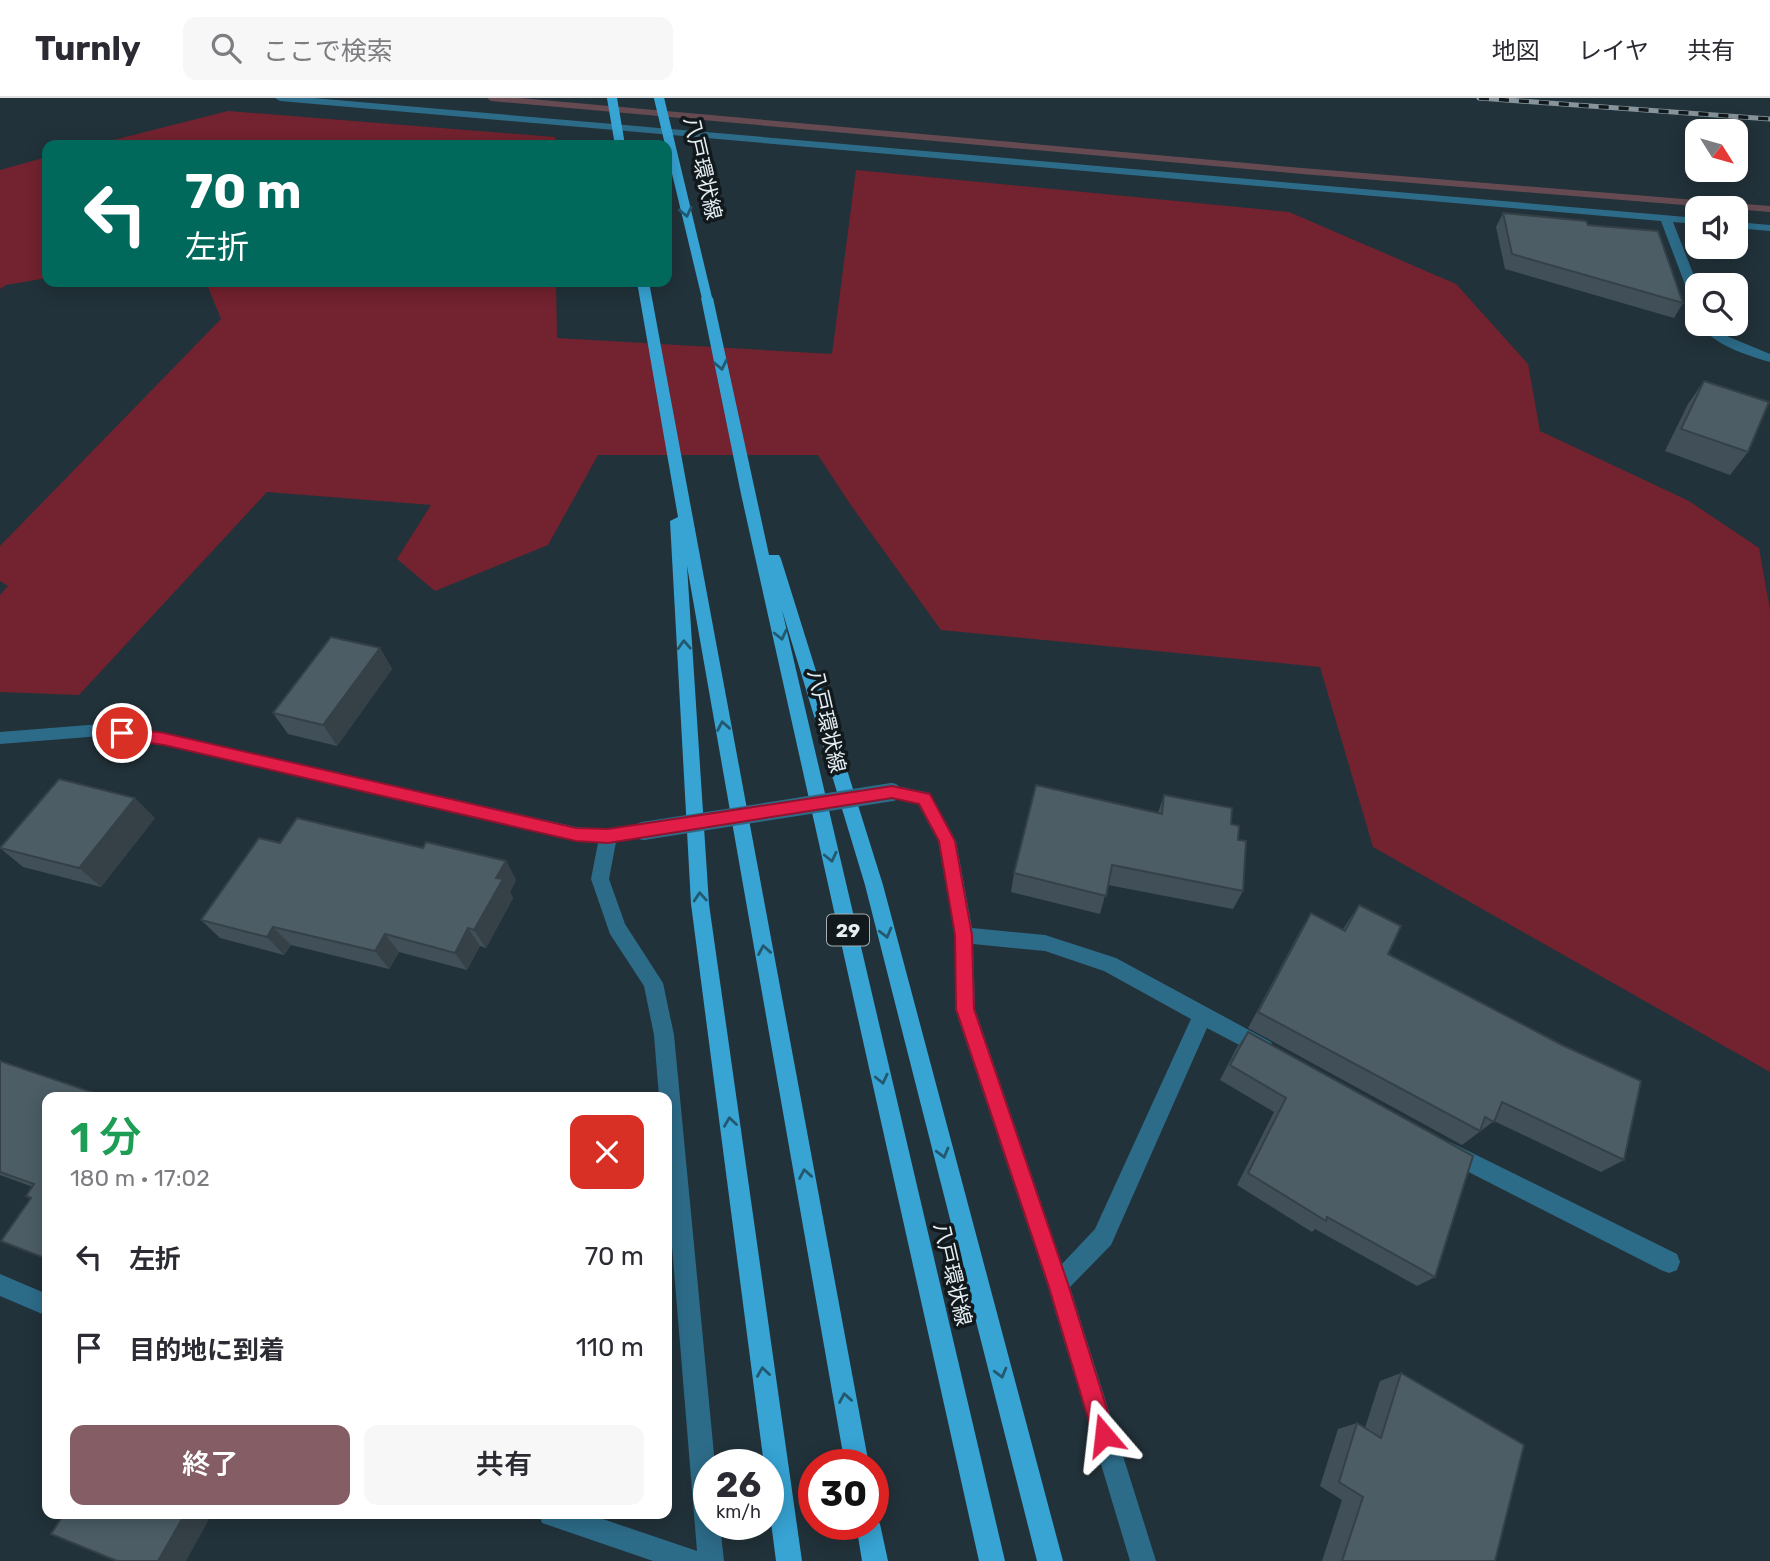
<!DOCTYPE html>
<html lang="ja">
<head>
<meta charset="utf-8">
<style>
  :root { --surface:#fff; --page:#f7f7f7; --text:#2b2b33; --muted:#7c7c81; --line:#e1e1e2; --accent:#855d64 }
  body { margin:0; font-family:Rubik,"Noto Sans JP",sans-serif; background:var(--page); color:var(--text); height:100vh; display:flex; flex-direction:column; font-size:26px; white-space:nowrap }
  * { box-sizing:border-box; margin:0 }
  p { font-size:23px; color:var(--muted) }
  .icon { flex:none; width:38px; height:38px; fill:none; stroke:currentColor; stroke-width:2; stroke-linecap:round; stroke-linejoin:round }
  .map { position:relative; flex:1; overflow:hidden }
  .drawer { position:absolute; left:42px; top:994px; width:630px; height:427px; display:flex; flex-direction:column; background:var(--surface); border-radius:14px; box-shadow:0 4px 18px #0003 }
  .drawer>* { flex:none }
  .banner { position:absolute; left:42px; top:42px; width:630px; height:147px; border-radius:14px; box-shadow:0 4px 18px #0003; background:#00695c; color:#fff; overflow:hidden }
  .needle { width:46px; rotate:127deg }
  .buttons { position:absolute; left:1685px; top:21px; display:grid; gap:14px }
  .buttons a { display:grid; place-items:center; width:63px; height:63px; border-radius:14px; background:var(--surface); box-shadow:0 4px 18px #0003; font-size:35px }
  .speed { position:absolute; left:693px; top:1351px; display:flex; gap:14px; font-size:35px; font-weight:700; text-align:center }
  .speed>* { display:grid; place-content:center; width:91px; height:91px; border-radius:50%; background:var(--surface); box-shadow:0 4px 18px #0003; line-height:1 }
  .speed small { font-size:18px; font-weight:400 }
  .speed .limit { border:10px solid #d22; background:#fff; color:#111 }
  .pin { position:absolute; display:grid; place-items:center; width:60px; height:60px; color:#fff; margin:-30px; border:4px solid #fff; border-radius:50%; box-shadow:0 2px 7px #0007 }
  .me { position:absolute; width:77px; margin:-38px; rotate:343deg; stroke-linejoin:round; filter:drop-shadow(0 0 5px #0008) }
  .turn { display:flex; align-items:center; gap:24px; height:147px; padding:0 28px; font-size:32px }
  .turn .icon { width:91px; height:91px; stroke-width:2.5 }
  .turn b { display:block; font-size:49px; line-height:60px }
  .round { display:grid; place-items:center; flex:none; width:74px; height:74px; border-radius:14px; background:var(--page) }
  .overview { display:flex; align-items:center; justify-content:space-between; height:119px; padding:0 28px }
  h1 { font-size:42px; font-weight:600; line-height:52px; color:#1e9e55 }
  .button { display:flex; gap:14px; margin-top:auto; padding:14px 28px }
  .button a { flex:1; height:80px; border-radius:14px; background:var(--accent); color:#fff; font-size:28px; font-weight:600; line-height:80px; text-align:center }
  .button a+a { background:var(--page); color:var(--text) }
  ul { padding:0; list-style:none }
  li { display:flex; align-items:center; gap:21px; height:91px; padding:0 28px }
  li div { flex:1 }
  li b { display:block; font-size:26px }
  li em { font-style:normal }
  header { display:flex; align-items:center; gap:42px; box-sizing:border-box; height:98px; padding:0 35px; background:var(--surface); border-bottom:2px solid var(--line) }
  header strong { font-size:33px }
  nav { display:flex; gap:38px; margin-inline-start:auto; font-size:24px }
  .search { width:490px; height:63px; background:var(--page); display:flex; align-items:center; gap:18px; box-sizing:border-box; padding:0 24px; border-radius:14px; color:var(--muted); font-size:26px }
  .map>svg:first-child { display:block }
</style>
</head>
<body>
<header>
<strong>Turnly</strong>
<div class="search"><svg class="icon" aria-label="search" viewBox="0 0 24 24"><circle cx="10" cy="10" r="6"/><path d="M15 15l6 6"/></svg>ここで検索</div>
<nav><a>地図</a><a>レイヤ</a><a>共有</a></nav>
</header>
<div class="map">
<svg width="1770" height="1463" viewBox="0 0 1770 1463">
  <rect width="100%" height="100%" fill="#22323a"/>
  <g fill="#73222f">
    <path d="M228 13 555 39V47H94Z"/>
    <path d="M47 59V180L6 187 0 191V72Z"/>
    <path d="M856 72 1289 114 1456 186 1528 266 1540 333 1689 403 1759 450 1770 512V974L1373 749 1320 569 941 532 850 406 818 357H598L548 447 435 493 397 461 431 407 267 394 79 597 0 594V497L8 488 0 483V448L221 221 206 184H556L557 240 832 256Z"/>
  </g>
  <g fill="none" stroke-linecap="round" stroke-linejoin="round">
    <path fill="#654a51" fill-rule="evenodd" d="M487 0H520L1302 70 1770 108V114L1302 76 491 3Z"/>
    <g fill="#2d6c89" fill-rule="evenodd">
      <path d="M275 0H313L1698 120V126L1673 124 1698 188V208L1692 205 1661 123 280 3Z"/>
      <path d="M1736 124 1770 127V133L1736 130Z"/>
      <path d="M1699 226H1711L1729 239 1770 256V264C1746 257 1714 247 1699 226Z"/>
      <path d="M101 626 164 635 576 729 608 731 643 726 649 728 652 733 649 738 616 744 609 781 625 826 663 885 674 937 715 1367H709V1426H720L724 1463H653L551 1428 542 1425 539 1416H588L697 1453 667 1087V999H659L654 937 644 888 610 836 591 781 598 745 576 743 164 647 101 638 0 646V634Z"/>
      <path d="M892 687 930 695 956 743 972 830 1045 837 1116 860 1271 944 1274 951 1271 958 1264 960 1207 930 1111 1147 1070 1189 1156 1463H1130L1047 1186 955 911V837L938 743 918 706 886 699 883 694 886 689ZM973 846 1045 853 1104 873 1191 921 1095 1131 1062 1166 975 911Z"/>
      <path d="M1450 1044 1677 1156 1680 1164 1677 1172 1669 1175 1661 1172 1443 1061 1440 1054 1443 1047Z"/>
      <path d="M0 1176 47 1196V1218L0 1198Z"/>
    </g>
    <g fill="#37a4d4" fill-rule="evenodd">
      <path d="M637 184H649L869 1367H845L687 468 709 806 802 1463H776L768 1401V1367H764L691 806 670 423 678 419Z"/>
      <path d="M707 196 713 200 769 457H779L781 461 883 787 1063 1463H1037L865 787 782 512 1005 1463H979L741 396 701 200Z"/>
      <path d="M873 1416 880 1426 888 1463H862L856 1426H873Z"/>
    </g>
    <g stroke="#87949b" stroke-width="5">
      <path id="rail" d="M1479 0 1770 21"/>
    </g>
    <use href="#rail" stroke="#12191c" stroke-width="3.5" stroke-dasharray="10" stroke-linecap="butt"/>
    <path stroke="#2d6c89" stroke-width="18" d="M643 733 892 694"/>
    <g stroke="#37a4d4" stroke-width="10">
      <path d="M612 0 620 47"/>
      <path d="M659 0 707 200"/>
    </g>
  </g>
  <g fill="#415058">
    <path d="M1503 115 1588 127 1683 205 1674 220 1505 171 1496 129Z"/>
    <path d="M1704 283 1748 354 1730 377 1665 353 1688 306Z"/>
    <path d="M380 550 392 571 337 648 288 636 273 615Z"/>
    <path d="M1164 697 1231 726 1238 742 1243 793 1233 811 1108 787 1100 816 1011 794 1014 775 1158 715Z"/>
    <path d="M155 720 101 789 23 769 0 750Z"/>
    <path d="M280 745 423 750 506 763 516 782 510 794 513 800 486 850 480 848 467 872 399 854 389 871 291 847 284 857 220 840 201 822Z"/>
    <path d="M1359 807 1388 856 1624 1062 1601 1074 1494 1023 1462 1047 1248 930 1300 833 1311 815 1343 831Z"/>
    <path d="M1248 934 1435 1179 1417 1188 1315 1131 1312 1134 1237 1087 1274 1014 1220 982 1237 949Z"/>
    <path d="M0 963 100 997 31 1101 33 1089 0 1077Z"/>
    <path d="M1401 1275 1495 1463H1322L1342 1402 1320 1388 1338 1331 1357 1325 1365 1330 1380 1283Z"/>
  </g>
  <g fill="#354147">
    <path d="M380 550 392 571 337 648 323 627Z"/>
    <path d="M135 700 155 720 101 789 79 770Z"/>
    <path d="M506 763 516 782 510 794 513 800 486 850 474 832 496 780Z"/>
    <path d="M273 829 291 847 284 857 267 839Z"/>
    <path d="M468 830 480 848 467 872 455 855Z"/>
    <path d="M385 836 399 854 389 871 375 853Z"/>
    <path d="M185 1416H212L186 1463H158Z"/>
  </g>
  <g fill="#4c5d66" stroke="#354147" stroke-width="2">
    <path d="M1503 115 1586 123 1588 127 1658 133 1683 205 1512 156Z"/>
    <path d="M1704 283 1769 304 1748 354 1681 331Z"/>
    <path d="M331 539 380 550 323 627 273 615Z"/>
    <path d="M59 681 135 700 79 770 0 750Z"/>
    <path d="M1036 687 1162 716 1164 697 1232 710 1231 726 1239 728 1238 742 1246 743 1243 793 1112 767 1106 798 1014 775Z"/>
    <path d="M297 720 423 750 426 744 506 763 496 780 503 781 474 832 468 830 455 855 385 836 375 853 273 829 267 839 201 822 259 740 280 745Z"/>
    <path d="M1359 807 1401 828 1388 856 1564 948 1641 983 1624 1062 1502 1004 1494 1024 1485 1019 1480 1033 1258 914 1311 815 1345 833Z"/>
    <path d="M1248 934 1473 1058 1435 1179 1327 1119 1326 1123 1248 1075 1286 1000 1230 967Z"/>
    <path d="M0 963 100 997 101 995 114 999H47V1161L1 1143 31 1100 26 1098 34 1086 0 1074Z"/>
    <path d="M1401 1275 1524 1347 1495 1463H1342L1363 1399 1339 1384 1357 1325 1381 1340Z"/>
    <path d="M64 1416H185L158 1463H117L51 1436Z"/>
  </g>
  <defs><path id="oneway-chevron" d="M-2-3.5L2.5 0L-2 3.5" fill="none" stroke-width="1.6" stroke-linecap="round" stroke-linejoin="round" transform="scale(1.75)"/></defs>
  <g stroke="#23586f">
    <use href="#oneway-chevron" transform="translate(686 114) rotate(77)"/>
    <use href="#oneway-chevron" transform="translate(721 267) rotate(78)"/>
    <use href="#oneway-chevron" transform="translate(781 537) rotate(77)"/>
    <use href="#oneway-chevron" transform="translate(684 547) rotate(-93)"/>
    <use href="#oneway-chevron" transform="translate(723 628) rotate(-100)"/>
    <use href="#oneway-chevron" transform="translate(831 759) rotate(77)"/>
    <use href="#oneway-chevron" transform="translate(700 799) rotate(-94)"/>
    <use href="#oneway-chevron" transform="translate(886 835) rotate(75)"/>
    <use href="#oneway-chevron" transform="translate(764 852) rotate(-100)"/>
    <use href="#oneway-chevron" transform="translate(882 981) rotate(77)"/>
    <use href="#oneway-chevron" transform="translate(730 1024) rotate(-98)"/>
    <use href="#oneway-chevron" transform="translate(943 1055) rotate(75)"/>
    <use href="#oneway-chevron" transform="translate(805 1076) rotate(-100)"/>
    <use href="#oneway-chevron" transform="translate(763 1274) rotate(-98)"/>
    <use href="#oneway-chevron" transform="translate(1001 1275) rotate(75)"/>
    <use href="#oneway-chevron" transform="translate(845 1300) rotate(-100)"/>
  </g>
  <path fill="#e11d48" stroke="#92132f" stroke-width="2" d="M122 629 164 635 576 730 608 731 892 688 930 696 955 743 972 837 974 911 1068 1186 1115 1337 1112 1345 1104 1348 1097 1345 1093 1337 1048 1186 956 911 955 837 939 743 919 706 892 700 608 745 576 743 164 647 122 641 114 635Z"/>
  <g text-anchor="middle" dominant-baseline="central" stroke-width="7" stroke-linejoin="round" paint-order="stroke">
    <rect fill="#12191c" stroke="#a5aeb2" stroke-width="2" x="827" y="816.5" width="42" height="31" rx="5"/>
    <g font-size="19" font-weight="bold" fill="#e4eef3">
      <text x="848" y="832">29</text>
    </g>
    <g font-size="21" fill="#e4eef3" stroke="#12191c">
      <text transform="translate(703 70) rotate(77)">八戸環状線</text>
      <text transform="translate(827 623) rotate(77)">八戸環状線</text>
      <text transform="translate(953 1176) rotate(77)">八戸環状線</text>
    </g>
  </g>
</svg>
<div class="buttons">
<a><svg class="needle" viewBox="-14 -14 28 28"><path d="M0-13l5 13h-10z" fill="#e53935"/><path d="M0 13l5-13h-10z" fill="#7c7c81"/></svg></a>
<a><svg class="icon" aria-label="sound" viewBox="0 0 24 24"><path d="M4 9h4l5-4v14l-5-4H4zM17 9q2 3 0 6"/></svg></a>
<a><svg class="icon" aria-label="search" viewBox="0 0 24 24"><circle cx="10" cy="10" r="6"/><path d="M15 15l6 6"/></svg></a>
</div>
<div class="speed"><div>26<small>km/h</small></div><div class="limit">30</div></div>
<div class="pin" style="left:122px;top:635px;background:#d93025"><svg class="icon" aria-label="arrive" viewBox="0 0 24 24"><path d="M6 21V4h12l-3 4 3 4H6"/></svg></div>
<svg class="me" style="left:1104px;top:1337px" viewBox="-20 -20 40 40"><path d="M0-17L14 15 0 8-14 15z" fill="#e11d48" stroke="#fff" stroke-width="4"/></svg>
<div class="banner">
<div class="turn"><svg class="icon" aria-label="left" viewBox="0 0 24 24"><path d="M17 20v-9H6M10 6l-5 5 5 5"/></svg><div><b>70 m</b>左折</div></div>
</div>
<section class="drawer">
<div class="overview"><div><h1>1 分</h1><p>180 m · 17:02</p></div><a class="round" style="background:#d93025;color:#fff"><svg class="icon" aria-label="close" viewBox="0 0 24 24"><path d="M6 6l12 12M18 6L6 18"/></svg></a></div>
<ul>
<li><svg class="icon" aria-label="left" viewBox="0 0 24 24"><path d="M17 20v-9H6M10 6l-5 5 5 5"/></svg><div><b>左折</b></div><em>70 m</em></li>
<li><svg class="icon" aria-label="arrive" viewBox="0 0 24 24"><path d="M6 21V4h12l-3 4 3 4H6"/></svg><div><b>目的地に到着</b></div><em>110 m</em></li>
</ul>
<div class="button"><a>終了</a><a>共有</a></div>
</section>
</div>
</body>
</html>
